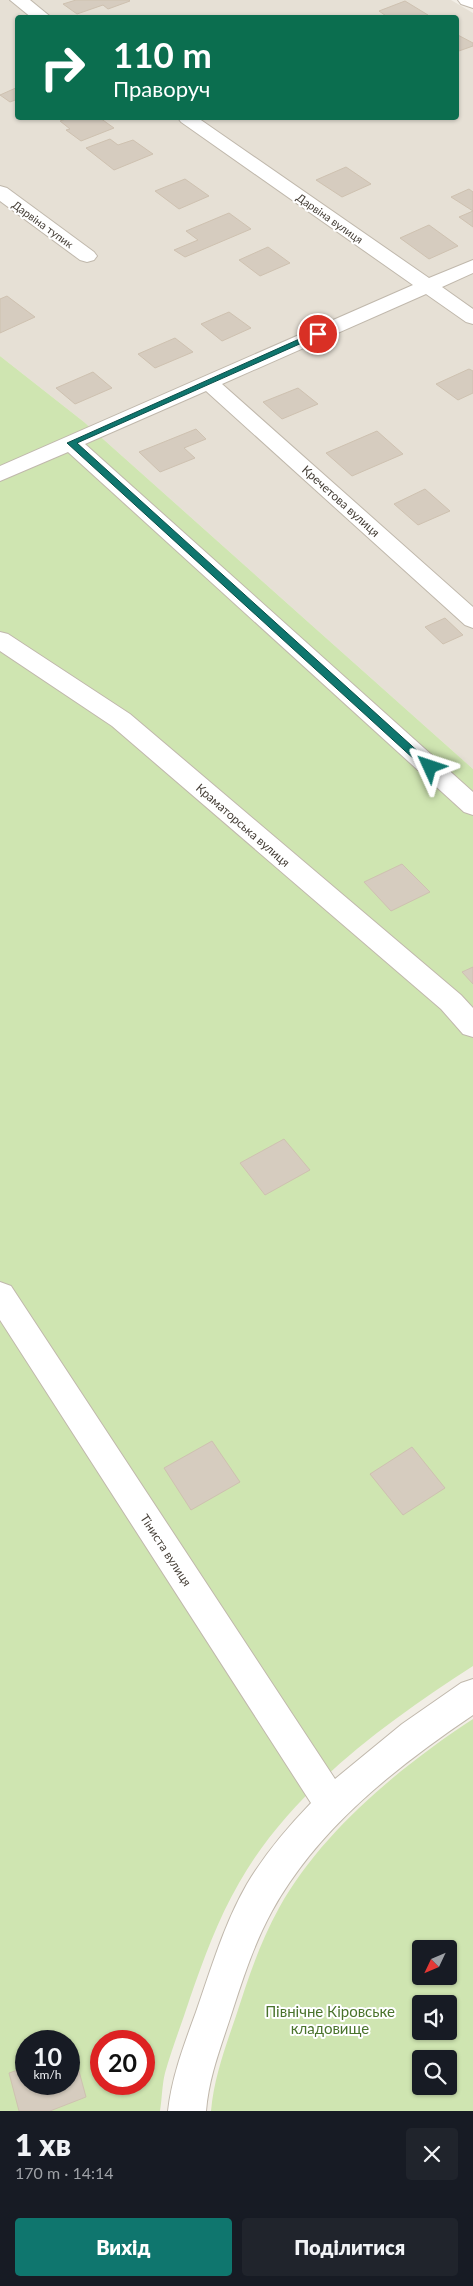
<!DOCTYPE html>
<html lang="uk">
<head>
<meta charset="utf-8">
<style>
  :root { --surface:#171b24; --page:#20242c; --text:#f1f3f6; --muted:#9ea1a6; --accent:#0f766e }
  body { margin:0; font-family:Lato,sans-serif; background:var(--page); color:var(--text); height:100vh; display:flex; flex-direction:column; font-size:19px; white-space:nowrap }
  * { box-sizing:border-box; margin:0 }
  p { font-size:16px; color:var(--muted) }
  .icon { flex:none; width:28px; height:28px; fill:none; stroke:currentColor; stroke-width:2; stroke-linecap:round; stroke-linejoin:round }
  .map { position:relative; height:2111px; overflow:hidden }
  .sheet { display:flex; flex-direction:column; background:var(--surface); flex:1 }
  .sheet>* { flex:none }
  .top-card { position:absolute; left:15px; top:15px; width:444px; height:105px; border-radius:5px; box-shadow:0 1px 4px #0004; background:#0b6e4f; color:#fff; overflow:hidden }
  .needle { width:32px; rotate:226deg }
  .controls { position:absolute; left:412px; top:1940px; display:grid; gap:10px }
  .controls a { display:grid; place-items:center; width:45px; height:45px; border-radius:5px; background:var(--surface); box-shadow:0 1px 4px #0004; font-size:25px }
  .speed { position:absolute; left:15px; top:2030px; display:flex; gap:10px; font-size:25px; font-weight:700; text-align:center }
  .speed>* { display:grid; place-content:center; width:65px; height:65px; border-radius:50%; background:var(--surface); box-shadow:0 1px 4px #0004; line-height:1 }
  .speed small { font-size:12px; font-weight:400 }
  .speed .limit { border:8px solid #d22; background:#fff; color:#111 }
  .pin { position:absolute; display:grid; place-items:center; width:42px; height:42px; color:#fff; margin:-21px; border:2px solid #fff; border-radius:50%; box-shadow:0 1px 5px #0007 }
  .me { position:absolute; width:55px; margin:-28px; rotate:312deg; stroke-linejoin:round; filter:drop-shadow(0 0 4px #0008) }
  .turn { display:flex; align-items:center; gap:18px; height:105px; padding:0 15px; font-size:22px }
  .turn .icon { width:65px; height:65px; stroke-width:2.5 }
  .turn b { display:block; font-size:35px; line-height:42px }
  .round { display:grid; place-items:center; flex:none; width:52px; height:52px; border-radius:5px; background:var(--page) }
  .overview { display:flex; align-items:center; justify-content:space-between; height:85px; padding:0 15px }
  h1 { font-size:30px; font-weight:800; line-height:38px }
  .action { display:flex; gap:10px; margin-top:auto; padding:10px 15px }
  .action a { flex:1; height:58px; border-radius:5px; background:var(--accent); color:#fff; font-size:20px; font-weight:800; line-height:58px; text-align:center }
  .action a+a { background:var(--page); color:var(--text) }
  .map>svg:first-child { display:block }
</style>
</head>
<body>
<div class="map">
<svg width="473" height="2111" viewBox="0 0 473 2111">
  <rect width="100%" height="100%" fill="#f2eee6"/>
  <path fill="#e6e0d5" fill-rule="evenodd" d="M0 0H451L473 13V769L84 422 0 356ZM18 18H456V118H18Z"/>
  <g fill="#cfe5b1" fill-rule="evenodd">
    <path d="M0 356 84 422 473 769V1666C386 1722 291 1791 239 1883 218 1919 204 1958 190 1998 182 2023 172 2048 165 2073 162 2085 162 2099 160 2111H0ZM26 2041H69V2084H26ZM101 2041H144V2084H101Z"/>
    <path d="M473 1719V2111H211C214 2078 225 2048 236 2016 248 1979 260 1942 279 1908 321 1832 401 1766 473 1719ZM421 1949H449V1976H421ZM421 2004H449V2031H421ZM421 2059H449V2086H421Z"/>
  </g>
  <g fill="#d6ccbf" stroke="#cec1b0">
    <path d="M76 0H129L130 1 108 9 103 5 77 14 63 4Z"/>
    <path d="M405 1 428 15 422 18H389L379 11Z"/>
    <path d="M456 34 473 43V46L456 52Z"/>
    <path d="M18 87V99L10 102 0 95Z"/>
    <path d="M69 118H100L114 128 81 141 66 130 70 129 60 121Z"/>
    <path d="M110 139 118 145 133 140 153 154 114 170 86 148Z"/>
    <path d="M346 167 371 184 342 197 316 180Z"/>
    <path d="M185 179 209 196 179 209 155 191Z"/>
    <path d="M469 189 473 192V211L451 197Z"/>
    <path d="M473 211V227L459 217Z"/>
    <path d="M229 213 251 229 185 257 174 250 198 240 186 231Z"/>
    <path d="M429 225 458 246 429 259 400 238Z"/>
    <path d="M268 247 290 263 260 276 239 260Z"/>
    <path d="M7 296 35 317 0 333V299Z"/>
    <path d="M229 312 251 328 222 341 201 324Z"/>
    <path d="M175 338 193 352 155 368 138 354Z"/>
    <path d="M469 369 473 371V393L458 400 436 384Z"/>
    <path d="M93 372 112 388 75 404 56 388Z"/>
    <path d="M298 388 318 404 282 419 263 402Z"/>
    <path d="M196 429 206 439 184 448 195 458 160 472 139 452Z"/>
    <path d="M377 431 403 454 352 476 326 453Z"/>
    <path d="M425 489 450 511 418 525 394 504Z"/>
    <path d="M445 618 463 635 443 644 425 627Z"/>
    <path d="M402 864 430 892 391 911 364 882Z"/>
    <path d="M473 967V984L462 972Z"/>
    <path d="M284 1139 310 1170 265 1195 240 1163Z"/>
    <path d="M212 1441 240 1482 191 1510 164 1468Z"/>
    <path d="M412 1447 445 1488 403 1515 370 1474Z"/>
    <path d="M73 2049 86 2097 50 2111H19L9 2073 26 2067V2084H69V2051Z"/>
  </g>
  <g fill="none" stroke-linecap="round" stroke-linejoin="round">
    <g stroke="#c0b8ac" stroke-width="2">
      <g id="minor">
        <path d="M10 0H30L52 18H32Z"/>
        <path d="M458 0H473V8L461 4Z"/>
        <path d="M178 118H198L429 278 473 260V273L442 287 473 309V324L466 322 426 294 222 384 473 607V628L465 625 206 391 85 444 473 792V815L464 812 68 452 0 481V466L413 285 181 122Z"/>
        <path d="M0 186 7 188 94 252 97 256 94 260 87 262 80 260 0 201Z"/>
        <path d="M0 632 8 634 130 714 461 995 473 1008V1037L463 1034 441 1009 112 726 0 651Z"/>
        <path d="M0 1282 11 1286 335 1779 402 1724 461 1683 473 1679V1715C396 1767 318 1828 272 1911 255 1942 244 1975 233 2009 222 2044 209 2075 206 2111H168C172 2076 184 2045 196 2012 211 1969 224 1924 247 1884 265 1854 287 1828 311 1803L0 1320Z"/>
      </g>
    </g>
    <use href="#minor" fill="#fff" fill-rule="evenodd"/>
  </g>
  <path fill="#0f766e" stroke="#0a4d48" d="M315 332 322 334 77 443 433 765V770H426L67 443Z"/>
  <g text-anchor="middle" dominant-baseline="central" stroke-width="4" stroke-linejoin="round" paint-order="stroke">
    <g font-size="11" fill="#453e36" stroke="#fff">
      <text transform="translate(330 218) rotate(35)">Дарвіна вулиця</text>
      <text transform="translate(43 224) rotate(36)">Дарвіна тупик</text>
    </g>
    <g font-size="12" fill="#453e36" stroke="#fff">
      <text transform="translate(341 501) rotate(42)">Кречетова вулиця</text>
      <text transform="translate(243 825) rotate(41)">Краматорська вулиця</text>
      <text transform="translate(166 1550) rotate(57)">Тіниста вулиця</text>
    </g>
    <g font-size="15" fill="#4a732c" stroke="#fff">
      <text x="330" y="2011">Північне Кіровське<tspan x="330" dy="17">кладовище</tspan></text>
    </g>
  </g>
</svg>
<div class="controls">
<a><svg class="needle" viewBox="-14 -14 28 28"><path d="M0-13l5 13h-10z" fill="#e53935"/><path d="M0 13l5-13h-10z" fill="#9ea1a6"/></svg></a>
<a><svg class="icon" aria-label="sound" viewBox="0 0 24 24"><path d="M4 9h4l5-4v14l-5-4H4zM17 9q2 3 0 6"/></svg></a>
<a><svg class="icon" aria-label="search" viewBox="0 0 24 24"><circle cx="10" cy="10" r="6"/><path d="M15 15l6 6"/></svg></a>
</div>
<div class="speed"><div>10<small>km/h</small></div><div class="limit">20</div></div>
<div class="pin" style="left:318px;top:334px;background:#d93025"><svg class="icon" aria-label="arrive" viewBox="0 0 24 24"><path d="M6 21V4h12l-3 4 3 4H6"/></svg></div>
<svg class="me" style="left:430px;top:767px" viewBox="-20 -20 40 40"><path d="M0-17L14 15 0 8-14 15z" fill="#0f766e" stroke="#fff" stroke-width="4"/></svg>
<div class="top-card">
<div class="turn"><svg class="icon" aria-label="right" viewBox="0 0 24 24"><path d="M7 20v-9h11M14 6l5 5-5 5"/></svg><div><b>110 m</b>Праворуч</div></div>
</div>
</div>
<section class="sheet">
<div class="overview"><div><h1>1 хв</h1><p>170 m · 14:14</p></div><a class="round"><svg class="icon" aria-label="close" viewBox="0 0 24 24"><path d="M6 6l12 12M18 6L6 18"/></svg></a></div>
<div class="action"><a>Вихід</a><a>Поділитися</a></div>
</section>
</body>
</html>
